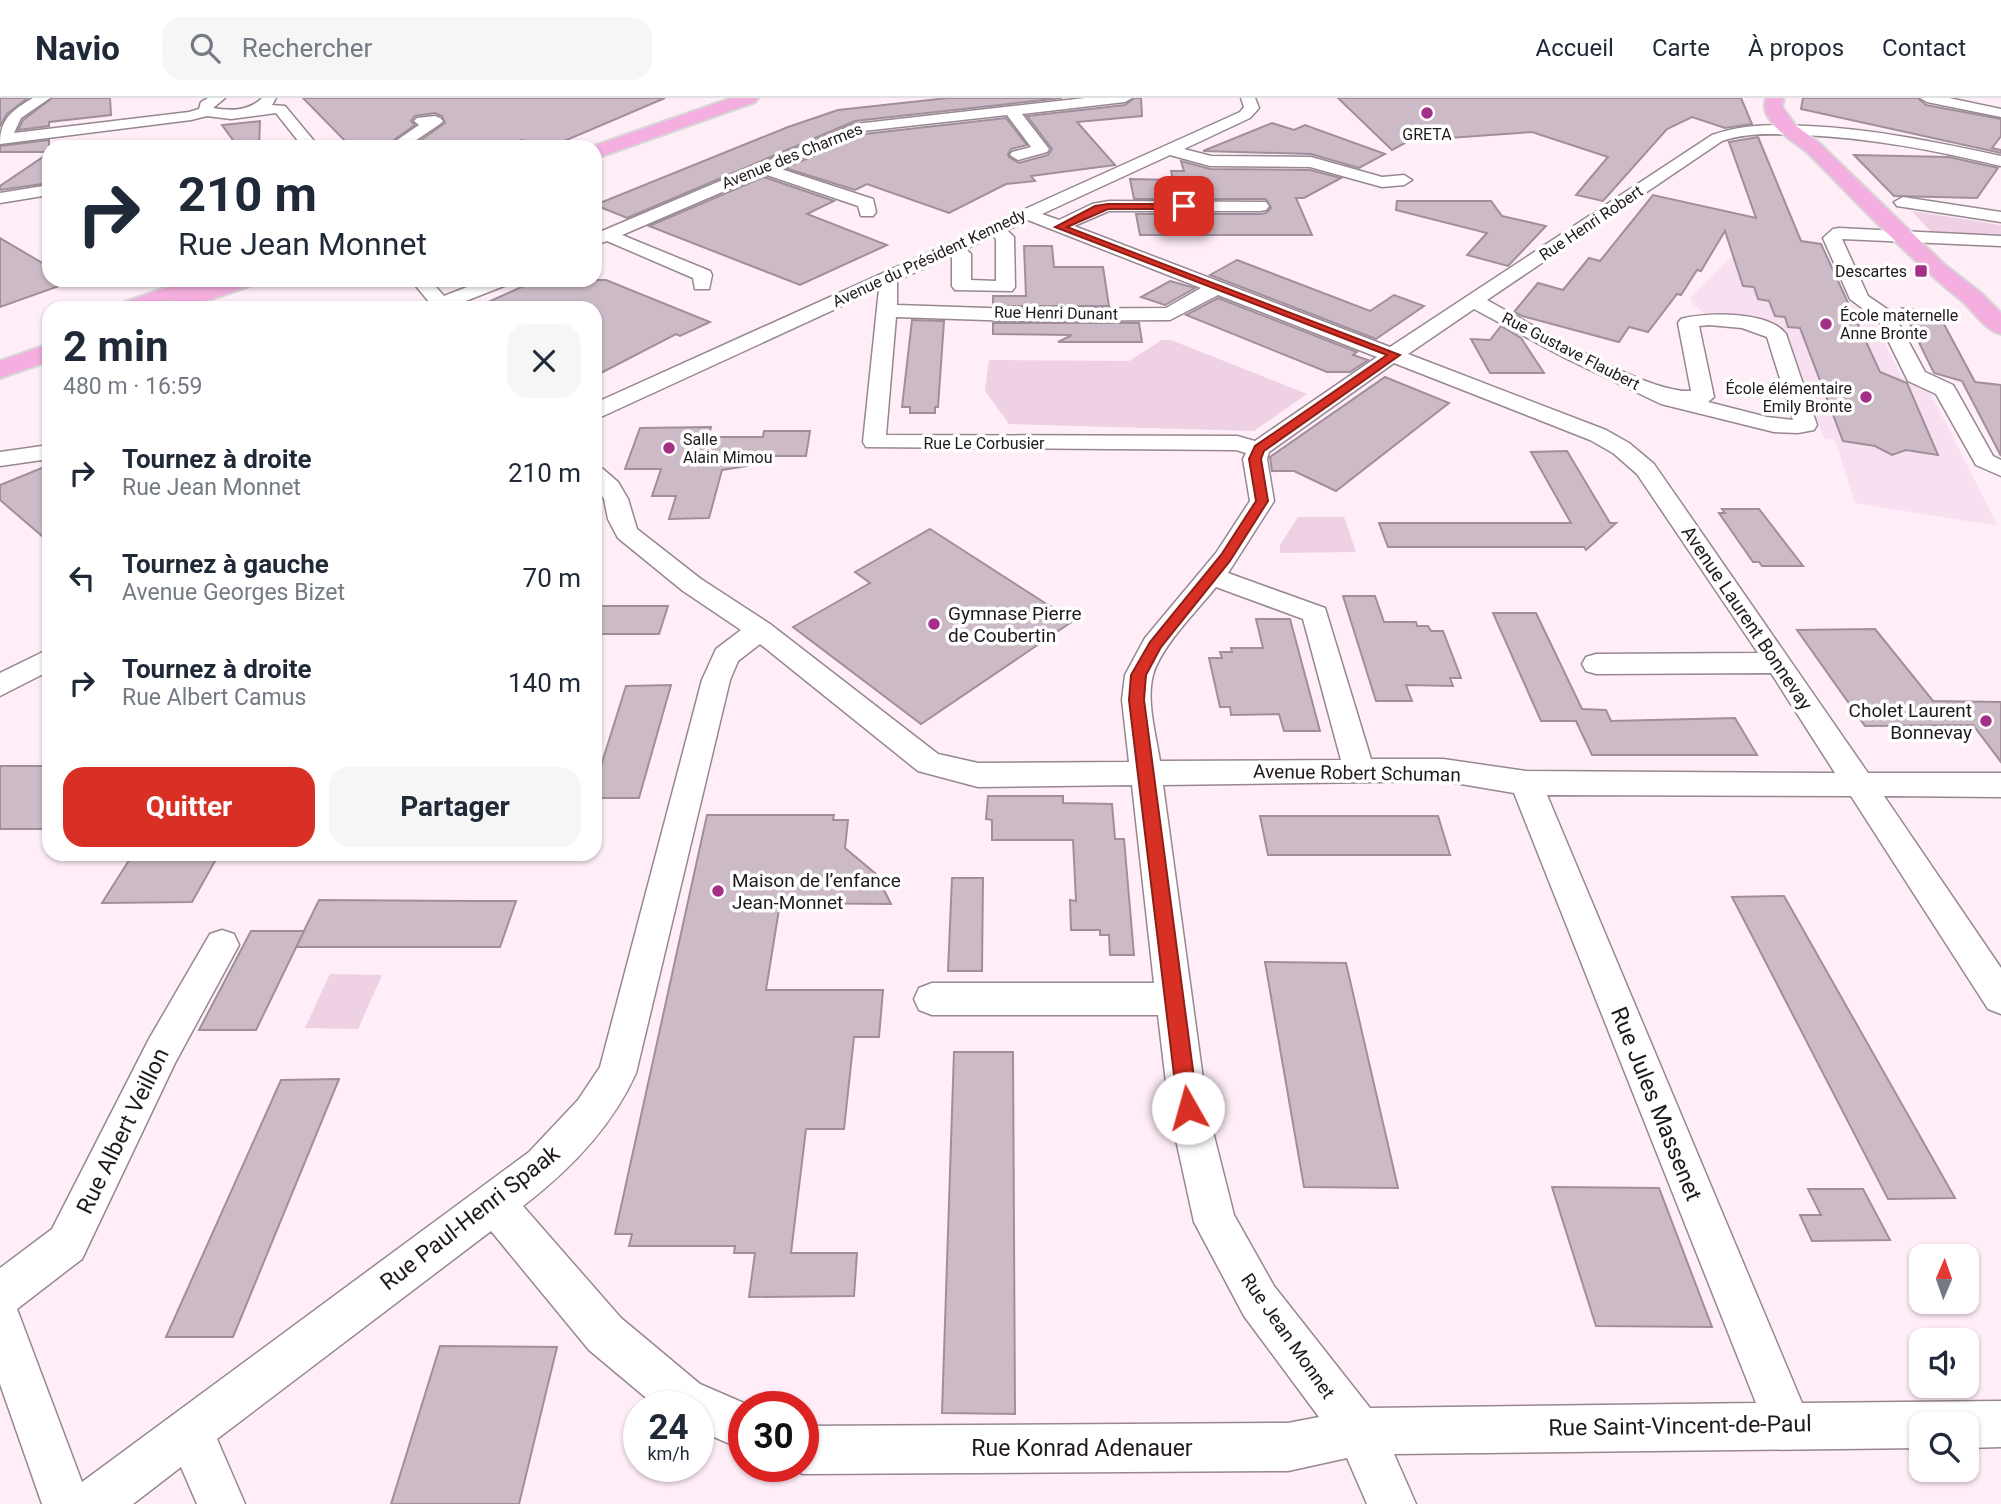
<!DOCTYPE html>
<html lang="fr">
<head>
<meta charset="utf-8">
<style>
  :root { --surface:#fff; --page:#f6f6f7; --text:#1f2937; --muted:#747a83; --line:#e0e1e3; --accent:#d93025 }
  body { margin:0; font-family:Roboto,sans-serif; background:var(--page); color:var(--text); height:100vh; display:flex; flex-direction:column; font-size:26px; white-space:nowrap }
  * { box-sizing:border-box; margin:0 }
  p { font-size:23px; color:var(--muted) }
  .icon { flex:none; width:38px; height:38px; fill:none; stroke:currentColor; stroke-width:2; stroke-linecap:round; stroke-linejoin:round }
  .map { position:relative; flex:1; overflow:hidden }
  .sheet { position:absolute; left:42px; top:203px; width:560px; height:560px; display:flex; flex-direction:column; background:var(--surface); border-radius:21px; box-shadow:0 2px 5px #0004 }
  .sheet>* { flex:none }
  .hud { position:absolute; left:42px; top:42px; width:560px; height:147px; border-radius:21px; box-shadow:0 2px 5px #0004; background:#fff; color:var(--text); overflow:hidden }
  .needle { width:46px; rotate:2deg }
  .fabs { position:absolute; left:1909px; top:1146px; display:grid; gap:14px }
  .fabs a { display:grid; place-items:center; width:70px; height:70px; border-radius:14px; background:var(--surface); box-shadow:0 2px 5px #0004; font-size:35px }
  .speed { position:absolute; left:623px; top:1293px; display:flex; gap:14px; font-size:35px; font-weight:700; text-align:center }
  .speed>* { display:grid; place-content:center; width:91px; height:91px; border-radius:50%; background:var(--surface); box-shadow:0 2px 5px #0004; line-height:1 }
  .speed small { font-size:18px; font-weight:400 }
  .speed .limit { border:10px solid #d22; background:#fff; color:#111 }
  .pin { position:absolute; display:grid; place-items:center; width:60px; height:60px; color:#fff; margin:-30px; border-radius:14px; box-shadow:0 4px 10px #0006 }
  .me { position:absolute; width:77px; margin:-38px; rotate:353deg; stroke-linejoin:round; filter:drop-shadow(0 0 5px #0008) }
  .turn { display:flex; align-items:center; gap:24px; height:147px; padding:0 21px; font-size:32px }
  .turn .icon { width:91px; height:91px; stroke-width:2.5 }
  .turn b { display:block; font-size:49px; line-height:60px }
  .round { display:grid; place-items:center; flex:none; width:74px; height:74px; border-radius:21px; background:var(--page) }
  .head { display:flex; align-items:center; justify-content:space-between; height:119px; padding:0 21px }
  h1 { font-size:42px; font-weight:700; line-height:52px }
  .cta { display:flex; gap:14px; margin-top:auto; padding:14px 21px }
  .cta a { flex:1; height:80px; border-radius:21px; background:var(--accent); color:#fff; font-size:28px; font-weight:700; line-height:80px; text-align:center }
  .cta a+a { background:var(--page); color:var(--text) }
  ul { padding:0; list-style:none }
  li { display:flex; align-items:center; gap:21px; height:105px; padding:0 21px }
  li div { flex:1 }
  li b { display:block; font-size:26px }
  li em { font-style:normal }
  header { display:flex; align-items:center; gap:42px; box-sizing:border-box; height:98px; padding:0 35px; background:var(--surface); border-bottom:2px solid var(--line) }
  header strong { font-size:33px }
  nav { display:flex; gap:38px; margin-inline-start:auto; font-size:24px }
  .search { width:490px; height:63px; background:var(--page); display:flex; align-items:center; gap:18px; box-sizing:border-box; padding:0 24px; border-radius:21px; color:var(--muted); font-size:26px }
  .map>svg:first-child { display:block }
</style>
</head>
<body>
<header>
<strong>Navio</strong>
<div class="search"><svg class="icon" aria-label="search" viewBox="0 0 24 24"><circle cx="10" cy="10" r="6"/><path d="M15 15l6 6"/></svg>Rechercher</div>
<nav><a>Accueil</a><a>Carte</a><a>À propos</a><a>Contact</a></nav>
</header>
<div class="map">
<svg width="2001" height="1406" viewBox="0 0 2001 1406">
  <rect width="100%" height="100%" fill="#ffedf8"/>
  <path fill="#f9e0f0" d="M1746 145 1871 218 1902 279 1930 294 1998 428 1855 405 1835 342 1824 340 1788 239 1782 233 1708 218 1693 206 1690 200Z"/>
  <g fill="#eed1e3">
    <path d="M1912 113 2001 127V137L1931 134Z"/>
    <path d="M1162 242H1171L1307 296 1254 333 1009 326 985 293 989 262 1129 263Z"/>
    <path d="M1298 419H1344L1356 454 1280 455V447Z"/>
    <path d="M330 876 382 877 358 931 305 930Z"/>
  </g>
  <g fill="#ccbbc6" stroke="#a08f9a" stroke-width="2">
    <path d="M0 0H28L7 16 0 28Z"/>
    <path d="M52 0H110L111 17 49 24V28L18 32 23 22Z"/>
    <path d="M303 0H665L555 47 521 42 509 49H411L445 25 442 18 435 15 415 18 411 23 415 27 384 49H351Z"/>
    <path d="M948 0H1062L855 23 627 120 595 107 788 29 838 12Z"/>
    <path d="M1134 0H1141L1142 18 1077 24 1115 67 1031 78 1035 83 1006 86 949 115 867 86 855 92 785 70 864 36 1006 20 1027 47 1011 51 1008 56 1009 59 1019 65 1048 57 1052 51 1027 18 1125 7Z"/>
    <path d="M1338 0H1741L1752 26 1725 30 1692 19 1667 31 1603 103 1576 97 1608 59 1532 34 1421 42 1418 38 1392 52Z"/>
    <path d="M1803 0H1918L1926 7 2001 21V38L1992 50 2001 52V55L1801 11Z"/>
    <path d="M260 23 259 49H238L222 27Z"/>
    <path d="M1272 25 1294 32 1305 27 1385 56 1359 70 1311 56 1203 53Z"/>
    <path d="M1758 39 1801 143 1821 146 1880 274 1907 285 1938 357 1906 352 1892 357 1875 348 1843 343 1800 230 1788 229 1785 219 1775 218 1769 203 1758 201 1754 189 1743 188 1725 133 1701 173 1697 172 1681 197 1677 196 1648 234 1629 229 1619 244 1522 218 1514 214 1538 185 1563 192 1589 160 1600 163 1653 97 1756 120 1729 44Z"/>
    <path d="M49 42V54H0V48Z"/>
    <path d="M49 55V85L0 92V88Z"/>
    <path d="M1854 57 1949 59 1998 70 1977 100 1894 98Z"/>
    <path d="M1181 63 1210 71 1310 72 1341 80 1304 100H1296L1312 137H1140L1136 116H1260L1266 115 1271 110 1266 101H1134L1130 81 1173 82 1171 73H1184Z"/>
    <path d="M764 79 834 103 807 116 887 147 800 187 649 128Z"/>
    <path d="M1397 103H1491L1502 118 1546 128 1508 168 1467 157 1487 135 1396 112Z"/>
    <path d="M0 140 49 169V182L73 183 0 209Z"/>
    <path d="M1024 148H1052L1054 169H1103L1109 208H993V198H1026Z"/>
    <path d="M1237 162 1370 213 1394 197 1424 208 1376 241 1210 177Z"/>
    <path d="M537 182H606L710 224 680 238 676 236 595 278V210H475Z"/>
    <path d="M1170 183 1195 190 1165 207 1141 199Z"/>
    <path d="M1218 200 1357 254 1353 257 1368 262 1350 274H1327L1186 217Z"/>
    <path d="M1902 210 1938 215 1975 284 2001 287V358L1962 283 1934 275Z"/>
    <path d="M912 222 944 223 938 309H935V315H910V309H902Z"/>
    <path d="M993 225H1139L1142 244H1058L1072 237 993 236Z"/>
    <path d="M1501 228 1521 240 1544 275H1490L1471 241 1490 242Z"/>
    <path d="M1385 279 1449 305 1336 393 1294 373H1272L1270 359Z"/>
    <path d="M711 329 708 339H763L764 333H810L806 358H763L747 368 722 372 709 420 669 421 676 398H652L661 371H625L640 330Z"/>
    <path d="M1567 353 1610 425H1616L1586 452 1584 449H1388L1379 425H1571L1531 354Z"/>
    <path d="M49 367V444L0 402V387Z"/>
    <path d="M1722 411H1759L1803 468H1762L1759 464H1753L1719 415H1725Z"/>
    <path d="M930 431 1073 523 921 626 793 529 870 485 855 474Z"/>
    <path d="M1343 498H1375L1384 524H1416L1417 528H1428L1431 533H1443L1461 580H1450L1453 588 1406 587 1412 603H1376Z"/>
    <path d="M595 508H668L659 536H595Z"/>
    <path d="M1493 515H1536L1582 611 1606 612 1611 623 1735 620 1757 657H1592L1576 623H1541Z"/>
    <path d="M1256 521H1290L1320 633H1284L1279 616 1231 617 1230 609H1220L1209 560H1222L1220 554H1232L1231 550H1263Z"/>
    <path d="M1875 531 1933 603 2001 604V664L1973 627 1865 628 1797 532Z"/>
    <path d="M671 587 639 700H595V687L626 588Z"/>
    <rect x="0" y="668" width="49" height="63"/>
    <path d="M988 698H1063V705L1112 706 1115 741H1124L1134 857H1110L1109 837H1100V832H1071L1070 802 1076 803 1073 742H992V722L986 721Z"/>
    <path d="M707 717H834L833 722H848L845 750 876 776 891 806 780 805 766 892H883L879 939H854L844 1031H806L791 1155H857L854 1198 749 1199 755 1155H734L735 1148H629L632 1136H615Z"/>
    <path d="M1260 718H1438L1450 757H1268Z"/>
    <path d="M133 756H219L192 804 102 805Z"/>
    <path d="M952 780H983L982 873H948Z"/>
    <path d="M1784 798 1955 1100 1888 1101 1732 799Z"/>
    <path d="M319 802 472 803H516L500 849H296Z"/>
    <path d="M251 833H304L256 932H199Z"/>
    <path d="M1265 864 1346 865 1398 1090 1304 1089Z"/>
    <path d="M954 954H1013L1015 1316 942 1315Z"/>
    <path d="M339 981 233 1239H166L281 982Z"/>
    <path d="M1552 1089 1659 1090 1712 1229 1596 1228Z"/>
    <path d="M1808 1091H1863L1890 1142 1812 1143 1800 1117H1821Z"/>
    <path d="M440 1248 557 1249 519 1406H391Z"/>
  </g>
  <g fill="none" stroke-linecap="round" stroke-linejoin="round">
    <g stroke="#978791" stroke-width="3">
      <g id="minor">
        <path d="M33 0H50L21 20 14 35 189 14 199 11 201 4 208 0H225L213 10C231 13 249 13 262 0H276L272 7 285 8 319 49H303L276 15 231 21 207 18 191 22 0 46C0 20 13 12 33 0Z"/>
        <path d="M1085 0H1132L1125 4 1022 16 1049 51 1047 54 1018 62 1010 57 1012 54 1031 49 1007 17 863 33 778 70 873 101 876 114 873 118H861L858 108 764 76 622 137 710 173 712 177 709 191H695L693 180 607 143 595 147V136L855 26Z"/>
        <path d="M1241 0H1255L1259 10 1250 20 1184 51 1211 58 1311 59 1382 79 1404 77 1412 82 1404 87 1382 89 1310 69 1210 68 1170 57 1042 116 1059 122 1092 106 1109 103 1266 104 1269 108 1266 112 1260 113H1109L1074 128 1390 249 1712 37C1746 25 1772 27 1808 28 1874 31 1936 44 2001 58V68C1933 52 1872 40 1803 37 1775 36 1749 34 1722 43L1487 202C1531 226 1647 296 1691 293L1678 225 1681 221C1706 214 1769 213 1786 236L1817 327 1814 332 1798 335 1774 334 1661 306 1565 260 1474 211 1408 256 1606 332 1629 345 1654 366 1868 675H2001V699L1884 698 2001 870V916L1988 911 1851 698 1547 697 1802 1305 2001 1303V1349L1967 1350V1326H1922V1350L1394 1356 1416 1406H1367L1347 1360 1288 1373 803 1376 786 1369 803 1368V1328L1288 1325 1319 1319 1244 1218 1194 1124 1169 1010 1158 917H932L919 912 914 901 919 890 932 885H1154L1132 687 978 689 918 673 760 546 738 563 730 582 636 975C612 1029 570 1072 523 1108L621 1220 700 1286 753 1309H744V1352L698 1332V1309H657L589 1252 491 1133 217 1341 245 1406H197L181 1369 133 1406H42L0 1286V1170L52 1131 149 941 210 836 222 832 234 836 239 847 175 965 82 1161 17 1211 82 1384 529 1054 578 1002 600 969 702 582 716 551 741 532 683 493 618 440 608 421 604 401 595 387V369L603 371 618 384 628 401 637 431 701 481 770 526 938 656 978 665 1129 664 1122 602 1125 577 1145 540 1216 455 1250 403 1243 361 1246 355 1236 352 866 349 863 344 879 191 603 318 595 320V305L1240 14 1244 9ZM1028 122 1201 190 1166 210 1016 211 897 207V183L952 157V188L955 192 1012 193 1015 189 1014 139 1007 132ZM993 138 996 141V183L971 182V156L966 151ZM1218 197 1377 259 1255 343 1237 338 886 337 896 219 1016 223 1170 222ZM1709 227 1742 230 1767 239 1793 322 1767 319 1708 304 1714 299 1699 228ZM1394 265 1590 342 1613 355 1637 376 1758 555 1596 556 1586 559 1582 566 1586 573 1596 576 1771 575 1835 675 1526 673 1443 661H1371L1325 510 1228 475 1274 403 1267 361 1269 354ZM1216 489 1303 521 1341 662 1160 663C1156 637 1146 603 1153 577 1161 548 1197 513 1216 489ZM1443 683 1514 695 1756 1305 1370 1310 1274 1188 1234 1117 1207 1010 1163 687Z"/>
        <path d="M1920 0H1949L2001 11V19L1927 4Z"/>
        <path d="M435 18 440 20 443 23 440 26 406 49H387L419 27 414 23 417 20Z"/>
        <path d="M49 87V97L0 105V95Z"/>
        <path d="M1903 99 2001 114V124L1897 108 1894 104Z"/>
        <path d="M1839 130 2001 138V148L1842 141 1868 198 1893 215 1925 274 1953 287 1956 292 1993 358 2001 362V378L1976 367 1936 296 1908 283 1878 222 1850 201 1823 140 1833 131Z"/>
        <path d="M411 182H430L444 198 485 182H511L509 186 453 208 454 210H434Z"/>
        <path d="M49 347V361L0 368V354Z"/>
        <path d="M49 551V573L0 598V575Z"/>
      </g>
    </g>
    <g stroke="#d7d6d6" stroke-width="4">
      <g id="major">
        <path d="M732 0H758L755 4 602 58 595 60V49H591Z"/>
        <path d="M1766 0H1784L1782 9 1795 27 1819 45 1945 167 1981 195 2001 215V236C1984 232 1974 213 1961 202 1906 158 1859 106 1809 56 1796 44 1778 36 1769 20 1764 13 1764 8 1766 0Z"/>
        <path d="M187 182H256L252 187 186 210 178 208 175 202 153 210H119L123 205Z"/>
        <path d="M49 246V263L0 280V263Z"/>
      </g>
    </g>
    <use href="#minor" fill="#fff" fill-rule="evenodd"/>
    <use href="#major" fill="#f4aedf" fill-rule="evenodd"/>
  </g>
  <path fill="#d93025" stroke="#8d1f18" stroke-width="2" d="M1108 106H1184L1189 108 1184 111H1108L1067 129 1400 257 1264 353 1261 361 1268 403 1230 463 1161 549 1146 577 1144 602 1198 1010 1195 1016 1188 1019 1181 1016 1178 1010 1129 602 1131 577 1150 544 1221 457 1256 403 1249 361 1255 348 1387 257 1055 129 1095 108Z"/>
  <g fill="#a52f87" stroke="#fff" stroke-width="2.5">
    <circle cx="1427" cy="15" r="7"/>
    <rect x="1914" y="166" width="14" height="14" rx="3.5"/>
    <circle cx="1826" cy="226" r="7"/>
    <circle cx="1866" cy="299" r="7"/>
    <circle cx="669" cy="350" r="7"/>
    <circle cx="934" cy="526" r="7"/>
    <circle cx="1986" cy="623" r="7"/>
    <circle cx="718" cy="793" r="7"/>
  </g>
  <g text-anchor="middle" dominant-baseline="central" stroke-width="7" stroke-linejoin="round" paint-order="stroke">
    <g font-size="16" fill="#20191d" stroke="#fff" text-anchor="end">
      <text x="1427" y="36" text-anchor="middle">GRETA</text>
      <text x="1907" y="173">Descartes</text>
      <text x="1840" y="217" text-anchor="start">École maternelle<tspan x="1840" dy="18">Anne Bronte</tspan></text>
      <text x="1852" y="290">École élémentaire<tspan x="1852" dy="18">Emily Bronte</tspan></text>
      <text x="683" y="341" text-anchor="start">Salle<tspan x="683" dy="18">Alain Mimou</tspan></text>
    </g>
    <g font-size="16" fill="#20191d" stroke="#fff">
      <text transform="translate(792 58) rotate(-22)">Avenue des Charmes</text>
      <text transform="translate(1591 125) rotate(-34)">Rue Henri Robert</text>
      <text transform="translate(929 160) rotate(-25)">Avenue du Président Kennedy</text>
      <text transform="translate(1056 215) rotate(1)">Rue Henri Dunant</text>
      <text transform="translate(1571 253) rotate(27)">Rue Gustave Flaubert</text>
      <text x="984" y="345">Rue Le Corbusier</text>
    </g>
    <g font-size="19" fill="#20191d" stroke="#fff" text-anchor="start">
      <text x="948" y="515">Gymnase Pierre<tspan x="948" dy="22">de Coubertin</tspan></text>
      <text x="1972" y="612" text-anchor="end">Cholet Laurent<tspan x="1972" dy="22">Bonnevay</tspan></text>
      <text x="732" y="782">Maison de l’enfance<tspan x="732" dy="22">Jean-Monnet</tspan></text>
    </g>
    <g font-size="19" fill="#20191d" stroke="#fff">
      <text transform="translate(1747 520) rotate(56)">Avenue Laurent Bonnevay</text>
      <text transform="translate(1357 675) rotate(1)">Avenue Robert Schuman</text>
      <text transform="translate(1288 1238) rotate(55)">Rue Jean Monnet</text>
    </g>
    <g font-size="23" fill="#20191d" stroke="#fff">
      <text transform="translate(1656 1006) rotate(68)">Rue Jules Massenet</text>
      <text transform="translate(123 1033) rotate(-64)">Rue Albert Veillon</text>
      <text transform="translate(470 1120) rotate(-38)">Rue Paul-Henri Spaak</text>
      <text transform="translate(1680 1328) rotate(-1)">Rue Saint-Vincent-de-Paul</text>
      <text x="1082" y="1350">Rue Konrad Adenauer</text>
    </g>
  </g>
</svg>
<div class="fabs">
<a><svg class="needle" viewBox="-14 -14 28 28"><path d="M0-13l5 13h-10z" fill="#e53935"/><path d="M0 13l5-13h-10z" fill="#747a83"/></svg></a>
<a><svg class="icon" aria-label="sound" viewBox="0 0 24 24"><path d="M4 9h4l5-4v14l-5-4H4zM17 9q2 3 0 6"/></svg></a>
<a><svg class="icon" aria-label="search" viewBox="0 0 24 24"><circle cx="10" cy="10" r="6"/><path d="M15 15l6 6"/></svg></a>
</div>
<div class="speed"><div>24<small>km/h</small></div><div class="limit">30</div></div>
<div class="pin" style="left:1184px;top:108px;background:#d93025"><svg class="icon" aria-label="arrive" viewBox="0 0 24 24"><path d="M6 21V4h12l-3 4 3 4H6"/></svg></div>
<svg class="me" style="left:1188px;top:1010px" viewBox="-20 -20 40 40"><circle r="19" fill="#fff"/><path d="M0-13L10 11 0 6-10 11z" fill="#d93025"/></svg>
<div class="hud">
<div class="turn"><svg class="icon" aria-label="right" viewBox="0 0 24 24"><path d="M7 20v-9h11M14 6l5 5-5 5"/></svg><div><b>210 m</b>Rue Jean Monnet</div></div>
</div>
<section class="sheet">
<div class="head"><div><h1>2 min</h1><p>480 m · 16:59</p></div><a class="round"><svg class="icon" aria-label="close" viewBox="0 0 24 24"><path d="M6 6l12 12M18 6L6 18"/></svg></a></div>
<ul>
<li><svg class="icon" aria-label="right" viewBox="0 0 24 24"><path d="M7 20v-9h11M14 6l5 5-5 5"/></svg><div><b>Tournez à droite</b><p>Rue Jean Monnet</p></div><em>210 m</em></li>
<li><svg class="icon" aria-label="left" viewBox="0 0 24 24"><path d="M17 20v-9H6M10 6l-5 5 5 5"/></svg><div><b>Tournez à gauche</b><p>Avenue Georges Bizet</p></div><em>70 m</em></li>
<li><svg class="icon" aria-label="right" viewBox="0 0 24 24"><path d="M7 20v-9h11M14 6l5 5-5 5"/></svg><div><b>Tournez à droite</b><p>Rue Albert Camus</p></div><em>140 m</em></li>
</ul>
<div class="cta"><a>Quitter</a><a>Partager</a></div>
</section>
</div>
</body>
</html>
